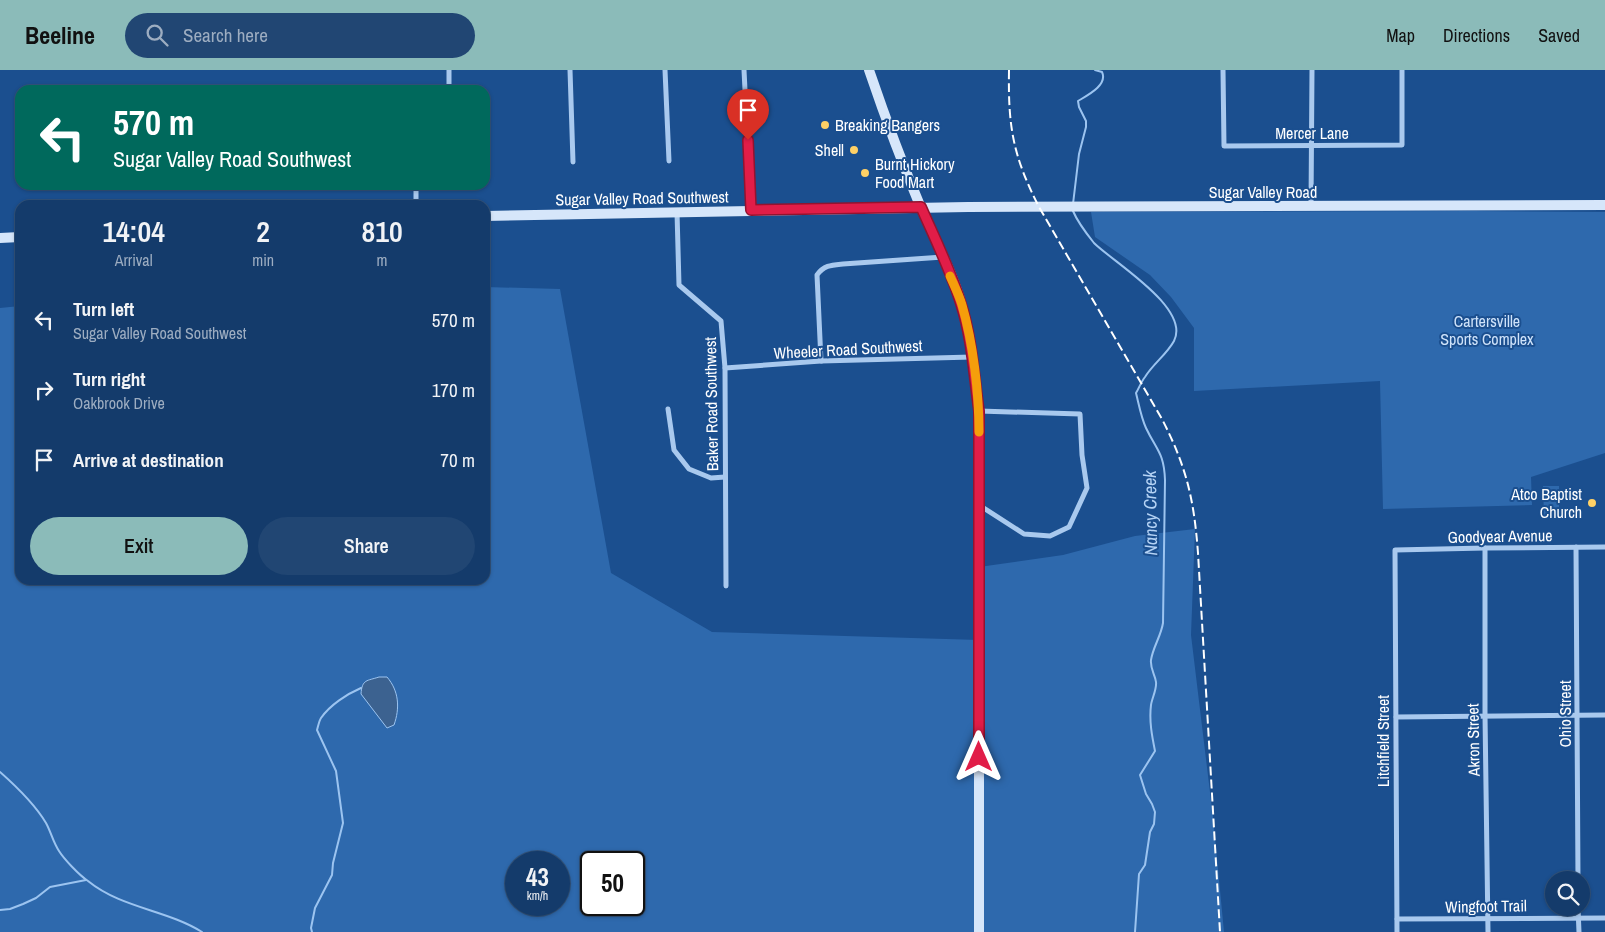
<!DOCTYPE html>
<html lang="en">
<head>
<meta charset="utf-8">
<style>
  :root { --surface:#143b6b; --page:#214673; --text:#f1f3f6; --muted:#9dadc1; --line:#33557e; --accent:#8bbbb9 }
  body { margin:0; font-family:"Archivo Narrow",sans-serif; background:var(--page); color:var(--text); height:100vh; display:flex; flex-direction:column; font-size:19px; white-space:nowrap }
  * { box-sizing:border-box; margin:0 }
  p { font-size:16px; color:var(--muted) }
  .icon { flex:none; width:28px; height:28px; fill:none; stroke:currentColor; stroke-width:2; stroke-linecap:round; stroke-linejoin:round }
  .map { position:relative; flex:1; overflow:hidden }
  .drawer { position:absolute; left:15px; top:130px; width:475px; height:385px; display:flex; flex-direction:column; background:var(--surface); border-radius:15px; box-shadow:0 1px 4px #0004,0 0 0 1px var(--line) }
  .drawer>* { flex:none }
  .banner { position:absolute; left:15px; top:15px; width:475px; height:105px; border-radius:15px; box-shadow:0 1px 4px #0004,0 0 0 1px var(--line); background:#00695c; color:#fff; overflow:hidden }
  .buttons { position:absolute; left:1545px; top:801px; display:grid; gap:10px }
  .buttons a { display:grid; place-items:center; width:45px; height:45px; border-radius:50%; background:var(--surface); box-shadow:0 1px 4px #0004,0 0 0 1px var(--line); font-size:25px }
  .speed { position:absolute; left:505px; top:781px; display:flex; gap:10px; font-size:25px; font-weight:700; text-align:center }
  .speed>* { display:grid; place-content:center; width:65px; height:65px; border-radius:50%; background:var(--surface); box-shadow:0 1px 4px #0004,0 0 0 1px var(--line); line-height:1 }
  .speed small { font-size:12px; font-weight:400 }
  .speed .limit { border:2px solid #111; border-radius:8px; background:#fff; color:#111 }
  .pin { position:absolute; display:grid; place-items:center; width:42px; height:42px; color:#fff; margin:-51px -21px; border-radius:50% 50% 50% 0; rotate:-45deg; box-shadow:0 0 5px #0007 }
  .pin .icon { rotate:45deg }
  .me { position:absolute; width:55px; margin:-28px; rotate:0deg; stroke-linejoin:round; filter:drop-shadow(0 0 4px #0008) }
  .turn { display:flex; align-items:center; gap:18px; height:105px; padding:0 15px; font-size:22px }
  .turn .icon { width:65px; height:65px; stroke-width:2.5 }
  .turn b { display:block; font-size:35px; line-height:42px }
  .eta { display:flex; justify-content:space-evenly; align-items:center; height:85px; text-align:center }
  .eta b { font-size:30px; font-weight:600; line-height:35px }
  .primary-button { display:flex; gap:10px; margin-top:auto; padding:10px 15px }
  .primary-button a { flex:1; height:58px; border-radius:30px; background:var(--accent); color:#111; font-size:20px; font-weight:600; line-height:58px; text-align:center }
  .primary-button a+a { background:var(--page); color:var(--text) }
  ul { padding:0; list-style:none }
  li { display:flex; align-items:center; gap:15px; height:70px; padding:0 15px }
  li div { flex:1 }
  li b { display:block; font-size:19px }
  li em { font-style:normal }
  header { display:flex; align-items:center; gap:30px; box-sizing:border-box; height:70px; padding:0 25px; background:var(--accent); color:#111 }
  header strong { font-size:24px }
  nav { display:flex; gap:28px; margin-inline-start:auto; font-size:18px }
  .search { width:350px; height:45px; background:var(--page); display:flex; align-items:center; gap:12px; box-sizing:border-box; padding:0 18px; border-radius:28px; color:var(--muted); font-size:19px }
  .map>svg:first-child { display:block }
</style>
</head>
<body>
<header>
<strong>Beeline</strong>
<div class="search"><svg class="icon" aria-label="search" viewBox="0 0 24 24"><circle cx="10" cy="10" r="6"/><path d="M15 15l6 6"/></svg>Search here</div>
<nav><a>Map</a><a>Directions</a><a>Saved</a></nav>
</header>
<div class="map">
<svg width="1605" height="862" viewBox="0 0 1605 862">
  <rect width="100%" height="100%" fill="#1b4f8f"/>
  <g fill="#2e69ad" fill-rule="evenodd">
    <path d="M1473 141 1605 142V383L1531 407 1532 435 1383 439 1380 311 1194 321V258L1171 227 1150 205 1095 167 1091 142Z"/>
    <path d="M485 217 560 219 611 503 712 562 979 570V497L1063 485 1135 466 1195 459 1191 565 1213 747 1224 862H0V238L20 236V510H485ZM516 792H559V835H516ZM591 792H634V835H591Z"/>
    <path d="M1543 416H1559V445H1544Z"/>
  </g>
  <path fill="#3c6290" stroke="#9cc4f0" d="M379 607H387C399 621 400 638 394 655L387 658 361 624C362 609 367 611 379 607Z"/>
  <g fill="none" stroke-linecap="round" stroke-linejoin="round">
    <g stroke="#9cc4f0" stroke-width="2">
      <path d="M1073 134 1079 84 1086 57V51L1079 37 1078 31C1088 25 1108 15 1102 2L1095 0"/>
      <path d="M1073 141C1078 153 1086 163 1094 173 1113 192 1191 238 1174 271 1167 284 1153 294 1145 307 1141 312 1139 318 1136 323 1139 335 1141 347 1146 358 1157 381 1164 383 1165 410L1163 553C1161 566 1153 577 1151 590 1150 599 1155 604 1156 612 1157 619 1152 628 1151 635 1149 651 1152 666 1155 681L1140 705 1146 724 1152 734 1155 742 1154 754 1150 762 1145 795 1139 804 1135 862"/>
      <path d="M0 702C17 717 34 733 46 753 51 762 53 772 59 781 64 789 79 805 88 811 121 838 167 840 202 862"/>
      <path d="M0 840 10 839 23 834 36 828 50 817 86 810"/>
      <path d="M312 862 311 858 315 838 332 805 333 793 343 753 336 701 317 660C318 657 319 651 321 648 330 635 347 624 361 618"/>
    </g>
    <g stroke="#a9c9ee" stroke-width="5">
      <path d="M570 0 573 92"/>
      <path d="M665 0 669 91"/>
      <path d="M744 0 751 140"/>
      <path d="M1223 0 1224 76 1402 75V0"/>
      <path d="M449 20V0"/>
      <path d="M416 135V115"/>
      <path d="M1311 136 1312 0"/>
      <path d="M677 142 679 215 721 251 725 298 726 516"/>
      <path d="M821 291 817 205C824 195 832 195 843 194L943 187"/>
      <path d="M725 298 821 291 972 287"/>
      <path d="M668 339 674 380 689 399 711 408 725 407"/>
      <path d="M979 341 1080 344 1082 385 1087 418 1069 457 1050 466 1024 464 979 435"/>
      <path d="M1576 477 1578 810"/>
      <path d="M1485 478V645L1488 862"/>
      <path d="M1396 647 1605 645"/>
      <path d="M1578 838 1579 862"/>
      <path d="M1397 849 1605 848"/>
      <path d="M1397 862 1395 480 1485 478 1605 477"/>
    </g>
    <g stroke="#d6e6fa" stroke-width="10">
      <path d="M869 0C885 47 902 93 921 138 935 170 953 203 962 236 971 271 975 306 979 341V862"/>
      <path d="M485 146 968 137 1605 135"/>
      <path d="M0 168 20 167"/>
    </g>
    <path stroke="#fff" stroke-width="2" stroke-dasharray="9 4" stroke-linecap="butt" d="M1009 0C1008 57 1013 86 1039 137L1162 349C1187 398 1194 430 1198 483L1220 862"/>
  </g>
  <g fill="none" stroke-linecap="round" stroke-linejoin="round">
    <g stroke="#92132f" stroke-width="12">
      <path id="route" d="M748 70 751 140 921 137C935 169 951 201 961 234 972 268 974 306 979 341V687"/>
    </g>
    <use href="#route" stroke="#e11d48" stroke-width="9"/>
    <path stroke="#f59e0b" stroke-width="9" d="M950 206C954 215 959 225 962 235 973 273 979 322 979 362"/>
  </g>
  <g fill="#ffd166" stroke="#1b4f8f" stroke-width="2">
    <circle cx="825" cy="55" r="5"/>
    <circle cx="854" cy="80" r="5"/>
    <circle cx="865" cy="103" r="5"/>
    <circle cx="1592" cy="433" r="5"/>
  </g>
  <g text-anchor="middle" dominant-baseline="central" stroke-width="4" stroke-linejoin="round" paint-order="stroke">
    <g font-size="16" fill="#fff" stroke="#1b4f8f" text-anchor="start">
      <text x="835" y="55">Breaking Bangers</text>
      <text x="844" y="80" text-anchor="end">Shell</text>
      <text x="875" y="94">Burnt Hickory<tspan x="875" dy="18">Food Mart</tspan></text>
      <text x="1582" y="424" text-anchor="end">Atco Baptist<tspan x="1582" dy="18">Church</tspan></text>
    </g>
    <g font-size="16" fill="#fff" stroke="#1b4f8f">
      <text x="1312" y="63">Mercer Lane</text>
      <text x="1263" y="122">Sugar Valley Road</text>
      <text transform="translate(642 128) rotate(-1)">Sugar Valley Road Southwest</text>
      <text transform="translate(848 279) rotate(-3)">Wheeler Road Southwest</text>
      <text transform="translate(711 334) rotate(-91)">Baker Road Southwest</text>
      <text transform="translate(1500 466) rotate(-1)">Goodyear Avenue</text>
      <text transform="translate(1565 644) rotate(-90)">Ohio Street</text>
      <text transform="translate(1473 670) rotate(-91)">Akron Street</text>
      <text transform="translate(1383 671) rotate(-90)">Litchfield Street</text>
      <text transform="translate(1486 836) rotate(-1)">Wingfoot Trail</text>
    </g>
    <g font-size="16" fill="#cfe3fa" stroke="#1b4f8f">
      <text x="1487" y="251">Cartersville<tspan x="1487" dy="18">Sports Complex</tspan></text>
    </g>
    <g font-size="18" font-style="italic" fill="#b5d3f5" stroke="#1b4f8f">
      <text transform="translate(1150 443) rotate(-91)">Nancy Creek</text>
    </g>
  </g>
</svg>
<div class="buttons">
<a><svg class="icon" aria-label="search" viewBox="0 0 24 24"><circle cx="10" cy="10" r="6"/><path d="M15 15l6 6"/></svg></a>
</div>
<div class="speed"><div>43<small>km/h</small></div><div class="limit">50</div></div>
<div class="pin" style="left:748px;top:70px;background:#d93025"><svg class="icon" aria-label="arrive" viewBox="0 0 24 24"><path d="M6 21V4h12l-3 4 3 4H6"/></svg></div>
<svg class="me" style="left:979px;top:687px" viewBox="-20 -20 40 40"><path d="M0-17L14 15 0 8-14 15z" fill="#e11d48" stroke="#fff" stroke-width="4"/></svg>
<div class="banner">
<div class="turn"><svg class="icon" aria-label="left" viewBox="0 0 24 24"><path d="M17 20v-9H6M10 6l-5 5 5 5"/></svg><div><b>570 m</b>Sugar Valley Road Southwest</div></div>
</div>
<section class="drawer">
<div class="eta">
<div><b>14:04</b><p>Arrival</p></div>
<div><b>2</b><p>min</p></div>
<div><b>810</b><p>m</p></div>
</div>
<ul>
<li><svg class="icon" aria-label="left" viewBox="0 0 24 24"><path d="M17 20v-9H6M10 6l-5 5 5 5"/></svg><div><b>Turn left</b><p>Sugar Valley Road Southwest</p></div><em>570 m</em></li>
<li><svg class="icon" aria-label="right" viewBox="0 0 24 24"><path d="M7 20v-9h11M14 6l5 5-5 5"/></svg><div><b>Turn right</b><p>Oakbrook Drive</p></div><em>170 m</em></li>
<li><svg class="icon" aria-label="arrive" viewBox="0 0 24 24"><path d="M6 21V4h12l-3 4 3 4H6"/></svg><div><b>Arrive at destination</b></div><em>70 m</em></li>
</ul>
<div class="primary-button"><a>Exit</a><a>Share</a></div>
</section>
</div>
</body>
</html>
